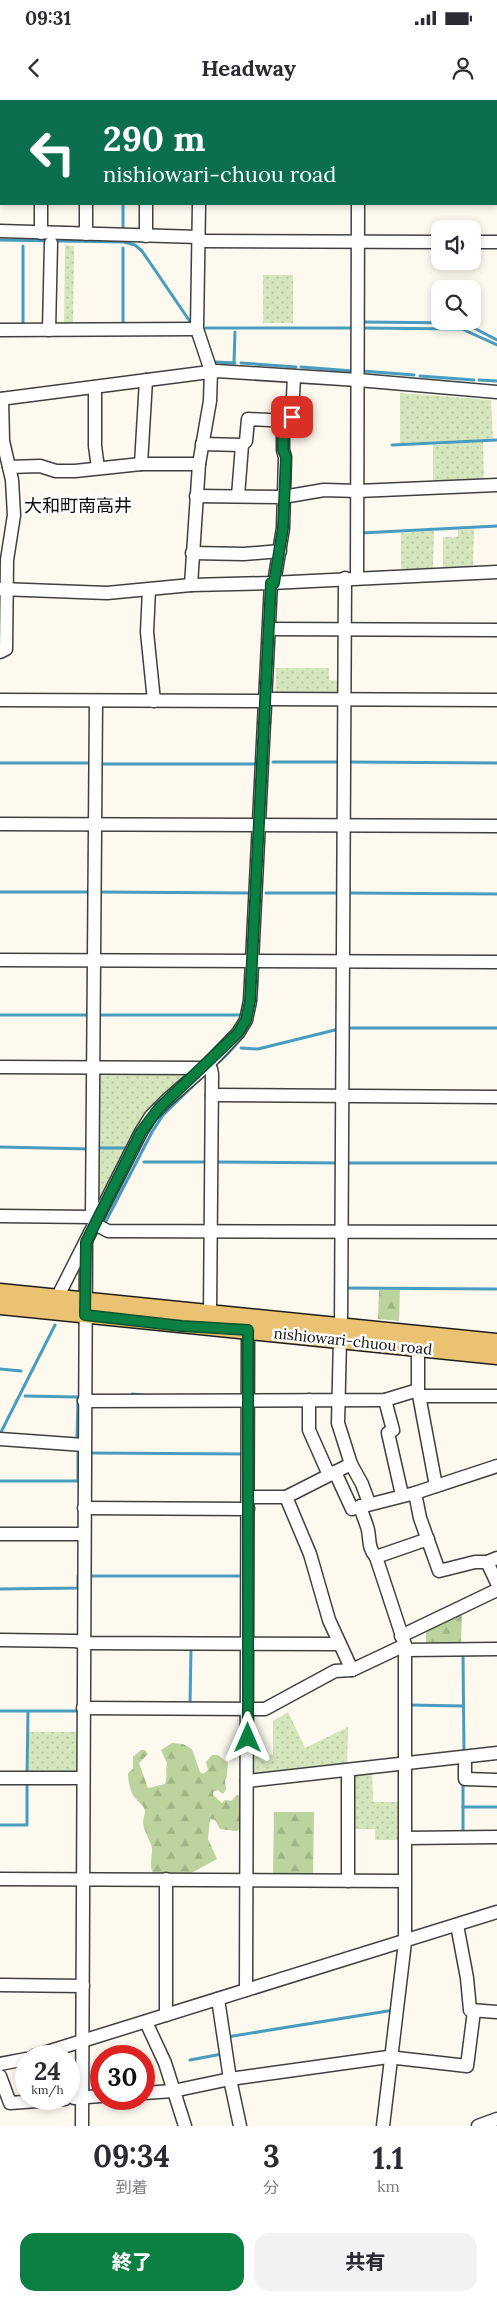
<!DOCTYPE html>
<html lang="ja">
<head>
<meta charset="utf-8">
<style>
  :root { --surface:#fff; --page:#f2f2f3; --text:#2b2b33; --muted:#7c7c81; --accent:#0b8043 }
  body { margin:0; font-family:Lora,"Noto Sans JP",serif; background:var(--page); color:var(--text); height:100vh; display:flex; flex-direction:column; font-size:19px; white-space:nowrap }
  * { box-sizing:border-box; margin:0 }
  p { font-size:16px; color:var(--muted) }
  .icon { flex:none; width:28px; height:28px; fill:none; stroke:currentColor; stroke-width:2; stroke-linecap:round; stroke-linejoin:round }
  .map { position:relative; height:2026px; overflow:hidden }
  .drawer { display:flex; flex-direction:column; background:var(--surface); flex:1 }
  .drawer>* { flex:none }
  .top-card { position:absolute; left:0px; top:0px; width:498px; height:105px; box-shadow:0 2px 8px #0003; background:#0b6e4f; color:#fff; overflow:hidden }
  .buttons { position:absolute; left:431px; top:120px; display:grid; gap:10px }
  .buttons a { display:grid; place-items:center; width:50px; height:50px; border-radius:10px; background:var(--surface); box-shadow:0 2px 8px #0003; font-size:25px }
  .speed { position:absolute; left:15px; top:1945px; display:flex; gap:10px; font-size:25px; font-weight:700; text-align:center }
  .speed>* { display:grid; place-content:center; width:65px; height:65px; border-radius:50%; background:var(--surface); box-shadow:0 2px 8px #0003; line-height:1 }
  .speed small { font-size:12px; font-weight:400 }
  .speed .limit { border:8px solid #d22; background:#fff; color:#111 }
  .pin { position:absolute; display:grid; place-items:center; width:42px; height:42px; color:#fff; margin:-21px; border-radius:10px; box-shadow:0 2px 8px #0006 }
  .me { position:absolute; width:55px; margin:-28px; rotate:0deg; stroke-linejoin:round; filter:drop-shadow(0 0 4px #0008) }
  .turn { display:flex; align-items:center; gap:18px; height:105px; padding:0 20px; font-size:22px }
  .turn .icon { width:65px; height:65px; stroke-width:2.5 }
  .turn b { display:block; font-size:35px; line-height:42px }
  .eta { display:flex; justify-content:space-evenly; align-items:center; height:85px; text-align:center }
  .eta b { font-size:30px; font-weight:800; line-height:35px }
  .primary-button { display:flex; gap:10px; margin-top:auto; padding:10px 20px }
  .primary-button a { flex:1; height:58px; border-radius:15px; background:var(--accent); color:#fff; font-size:20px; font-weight:800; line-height:58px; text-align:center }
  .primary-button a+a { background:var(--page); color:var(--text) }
  .status { display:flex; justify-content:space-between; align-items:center; height:35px; padding:0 25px; background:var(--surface); direction:ltr }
  .status svg { height:14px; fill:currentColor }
  header { display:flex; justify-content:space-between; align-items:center; height:65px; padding:0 20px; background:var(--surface); font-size:22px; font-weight:800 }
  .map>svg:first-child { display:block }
</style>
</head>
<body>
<div class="status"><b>09:31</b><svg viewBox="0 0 49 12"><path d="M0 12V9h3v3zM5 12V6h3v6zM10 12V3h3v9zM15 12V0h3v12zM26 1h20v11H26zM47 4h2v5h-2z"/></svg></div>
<header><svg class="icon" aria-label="back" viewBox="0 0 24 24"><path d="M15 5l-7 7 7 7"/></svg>Headway<svg class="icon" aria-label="person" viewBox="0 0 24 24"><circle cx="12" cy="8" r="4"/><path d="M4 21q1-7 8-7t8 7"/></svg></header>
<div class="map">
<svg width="497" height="2026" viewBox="0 0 497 2026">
  <defs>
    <pattern id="grass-dots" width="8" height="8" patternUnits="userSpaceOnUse" patternTransform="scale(1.25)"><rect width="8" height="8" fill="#d5e5bc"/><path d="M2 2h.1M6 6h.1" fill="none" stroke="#b6c3a0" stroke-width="1.8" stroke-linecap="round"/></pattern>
    <pattern id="forest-firs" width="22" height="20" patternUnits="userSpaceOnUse" patternTransform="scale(1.25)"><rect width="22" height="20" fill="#bbd49d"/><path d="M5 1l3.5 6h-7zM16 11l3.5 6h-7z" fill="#a0b586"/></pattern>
  </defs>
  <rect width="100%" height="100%" fill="#fdf9ef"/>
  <g fill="url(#grass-dots)">
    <path d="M65 145 74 146 73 225H64Z"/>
    <rect x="263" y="175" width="30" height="48"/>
    <path d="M400 293 491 300 493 339 400 343Z"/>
    <path d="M483 342 484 381 433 383V345Z"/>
    <path d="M474 429 473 467 443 469V437H458V430Z"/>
    <path d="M434 431 433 469 401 471V433Z"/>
    <path d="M276 568H329V580L341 581 340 594 275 596Z"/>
    <path d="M97 971 190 972 163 996 131 1047H96Z"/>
    <path d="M96 1049H130L96 1114Z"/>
    <path d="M288 1612 305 1648 348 1627 347 1665 254 1675 250 1672V1655H273V1621Z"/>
    <rect x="28" y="1632" width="50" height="44"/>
    <path d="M372 1670 373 1702H402L401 1740H375V1729H349V1673Z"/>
  </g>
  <g fill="url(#forest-firs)">
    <path d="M379 1190H400L399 1221 378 1219Z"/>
    <path d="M462 1508 461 1547H426V1526Z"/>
    <path d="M172 1643 183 1644 192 1649 200 1672 203 1674 208 1670 206 1662 212 1655H218L228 1663 227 1676 225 1680 226 1689 223 1694 218 1690 213 1692V1695L222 1703 225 1700 231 1701 237 1695 242 1697 241 1729 236 1731 220 1729 215 1720 210 1719 208 1739 217 1759 184 1777 155 1776C148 1767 152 1760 152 1749 152 1743 144 1732 143 1723 143 1719 145 1715 145 1711 144 1705 139 1703 136 1699 130 1692 128 1681 128 1673L133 1669V1657L141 1650H145L148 1654 139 1663 148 1688 165 1684C168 1676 165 1670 167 1663L161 1650Z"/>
    <path d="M274 1712H314L313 1778H273Z"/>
  </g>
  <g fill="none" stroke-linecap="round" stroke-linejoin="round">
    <g stroke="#479cbf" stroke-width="3">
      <path d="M124 1V0"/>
      <path d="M496 63H497"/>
      <path d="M123 130V104"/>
      <path d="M0 140 124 142 135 145 142 151 191 223"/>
      <path d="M362 222 459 223 472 227 497 240"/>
      <path d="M123 225V148"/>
      <path d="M23 226V146"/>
      <path d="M206 228H355"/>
      <path d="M361 228 462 229 497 245"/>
      <path d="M216 262 235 263"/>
      <path d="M234 263 235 232"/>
      <path d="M241 263 296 267"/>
      <path d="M301 267 353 271"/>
      <path d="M362 271 414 275"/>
      <path d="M420 276 474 280"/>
      <path d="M479 280 497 281"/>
      <path d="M392 345 497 340"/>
      <path d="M361 433 497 426"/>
      <path d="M270 623 271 607"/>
      <path d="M273 662H340"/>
      <path d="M348 662 497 663"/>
      <path d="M0 663H92"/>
      <path d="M99 664H256"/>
      <path d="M0 792H90"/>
      <path d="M98 792 250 793"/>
      <path d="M266 793H337"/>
      <path d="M348 793 497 794"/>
      <path d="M0 915H89"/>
      <path d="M97 915H243"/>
      <path d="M345 928H497"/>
      <path d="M241 948 258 949 339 929"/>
      <path d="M219 962C255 928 256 915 258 867"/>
      <path d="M0 1047 89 1049"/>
      <path d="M96 1048H127"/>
      <path d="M144 1062H208"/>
      <path d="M215 1062 337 1063"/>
      <path d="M345 1063H497"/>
      <path d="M105 1123 152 1032 163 1015 203 976"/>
      <path d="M344 1188 496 1189"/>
      <path d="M0 1269 21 1271"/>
      <path d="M25 1296 78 1297 77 1337"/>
      <path d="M132 1297V1294L143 1295"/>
      <path d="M0 1334 55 1225"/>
      <path d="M90 1353 245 1354"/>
      <path d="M0 1381H78V1353"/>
      <path d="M88 1476H244"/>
      <path d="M0 1489 78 1488V1476"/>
      <path d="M463 1554 464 1653"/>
      <path d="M190 1605 191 1548"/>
      <path d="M409 1605 463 1606"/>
      <path d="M0 1611H78"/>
      <path d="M27 1674 28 1612"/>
      <path d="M463 1681V1735"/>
      <path d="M463 1707H497"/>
      <path d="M0 1725H27V1681"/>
      <path d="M227 1937 394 1910"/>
      <path d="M190 1960 222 1954"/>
    </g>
    <g stroke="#404040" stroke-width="15">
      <g id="minor">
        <path d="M357 0V1"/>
        <path d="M41 1V0"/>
        <path d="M86 1V0"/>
        <path d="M199 1V0"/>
        <path d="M0 131 199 137"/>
        <path d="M41 133V104"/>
        <path d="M86 134V104"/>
        <path d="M146 136V104"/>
        <path d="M199 141 440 142"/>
        <path d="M472 142H497"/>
        <path d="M0 230 197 229"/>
        <path d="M49 230 51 143"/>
        <path d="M95 287V346L98 368"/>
        <path d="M0 299 217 271 358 280 497 292"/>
        <path d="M202 344 242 345"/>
        <path d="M141 364 146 280"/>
        <path d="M9 367 40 366 56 371H75L141 364H199"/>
        <path d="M196 396 283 397 324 390 358 391 497 385"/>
        <path d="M238 396 242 345 246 341 248 319 289 321"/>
        <path d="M192 453 244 454 280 451"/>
        <path d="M357 478 358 104"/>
        <path d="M274 483 283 428 285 357 283 350V328L292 317 294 276"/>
        <path d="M191 485 199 364 210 301 211 271 197 229 199 104"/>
        <path d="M0 489 107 493 191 485 271 483 497 472"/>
        <path d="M149 490 147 532 154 601"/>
        <path d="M269 529 497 530"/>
        <path d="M0 552 6 549 7 460 14 415 12 380 3 341 2 299"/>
        <path d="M266 599 497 600"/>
        <path d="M0 600 266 601"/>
        <path d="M0 724 497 726"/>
        <path d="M0 860 497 862"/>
        <path d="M206 966 211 969 212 974 210 1214"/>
        <path d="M0 967 202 968"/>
        <path d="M212 995 497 997"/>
        <path d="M0 1116 92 1117 95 1124 108 1131 497 1132"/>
        <path d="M92 1117 96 601"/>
        <path d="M57 1198 141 1032 151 1016 167 1000 206 966 238 933 246 920 250 901 271 483"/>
        <path d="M341 1228 345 478"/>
        <path d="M340 1239 338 1323 351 1364 286 1397 310 1454 329 1520 352 1570 405 1545"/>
        <path d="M418 1248V1290L436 1386"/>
        <path d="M420 1296H497"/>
        <path d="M309 1300V1330L329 1375"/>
        <path d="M385 1300 393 1330 388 1333 402 1395"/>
        <path d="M84 1301 385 1300 418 1290"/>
        <path d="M0 1339 84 1345"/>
        <path d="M351 1364 362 1384 369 1403"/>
        <path d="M335 1372 352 1409 415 1393 497 1366"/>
        <path d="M415 1393 420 1418 439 1471 475 1462H487L497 1458"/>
        <path d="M248 1397H286"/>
        <path d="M360 1406C362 1414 366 1422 368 1430 370 1440 368 1448 376 1457L405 1545V1842L383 2026"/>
        <path d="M84 1408 248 1409"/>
        <path d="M0 1434H83"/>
        <path d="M376 1457 428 1439"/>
        <path d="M487 1462 497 1483"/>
        <path d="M401 1536 497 1490"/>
        <path d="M0 1540 75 1541 88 1543 339 1544"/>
        <path d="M405 1550 497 1549"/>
        <path d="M83 1608 265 1609 335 1571 352 1570"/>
        <path d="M465 1657V1679L497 1680"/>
        <path d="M0 1678H83"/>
        <path d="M247 1681 497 1653"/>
        <path d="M405 1738 497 1737"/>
        <path d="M0 1779 404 1781"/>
        <path d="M166 1779V1915"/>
        <path d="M348 1781V1670"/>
        <path d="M457 1825 467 1878 470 1910 497 1912"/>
        <path d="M0 1885 83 1886"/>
        <path d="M246 1890 248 1230"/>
        <path d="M218 1899 230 1979 240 2026"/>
        <path d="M146 1922 165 1963 185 2026"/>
        <path d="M34 1956 497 1812"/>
        <path d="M0 1964 26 1959"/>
        <path d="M0 1976 10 2003 65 1999"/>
        <path d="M144 1993 173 1991 230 1979 388 1957 467 1966 474 1911"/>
        <path d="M74 1998 101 1996"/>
        <path d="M82 2026 86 1142"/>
        <path d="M478 2026 497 2019"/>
      </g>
    </g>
    <g stroke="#1e1e1e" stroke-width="19">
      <g id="major">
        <path d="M0 1192 497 1242"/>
        <path d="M0 1206 497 1256"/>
      </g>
    </g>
    <use href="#minor" stroke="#fff" stroke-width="12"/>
    <use href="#major" stroke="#ebc172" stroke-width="16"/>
  </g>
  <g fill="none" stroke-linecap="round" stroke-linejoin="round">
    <g stroke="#07532c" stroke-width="12">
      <path id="route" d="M248 1638V1230L182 1226 85 1215 86 1142 141 1032 159 1008 238 933 246 920 250 901 271 483H274L283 428 286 357 283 350V328L292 317"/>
    </g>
    <use href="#route" stroke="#0b8043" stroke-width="9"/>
  </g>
  <g text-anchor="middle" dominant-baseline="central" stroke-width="5" stroke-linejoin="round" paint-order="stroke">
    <g font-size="15" fill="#0d0d0d" stroke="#fff">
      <text transform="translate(353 1241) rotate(6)">nishiowari-chuou road</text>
    </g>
    <g font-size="18" fill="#0d0d0d" stroke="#fff">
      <text x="78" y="405">大和町南高井</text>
    </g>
  </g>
</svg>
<div class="buttons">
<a><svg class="icon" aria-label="sound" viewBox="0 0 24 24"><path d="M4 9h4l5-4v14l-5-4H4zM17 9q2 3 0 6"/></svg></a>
<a><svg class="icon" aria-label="search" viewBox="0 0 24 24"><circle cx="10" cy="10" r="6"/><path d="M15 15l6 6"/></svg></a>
</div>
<div class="speed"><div>24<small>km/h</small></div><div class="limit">30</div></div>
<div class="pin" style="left:292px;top:317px;background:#d93025"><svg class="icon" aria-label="arrive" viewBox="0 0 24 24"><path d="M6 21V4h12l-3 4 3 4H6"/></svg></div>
<svg class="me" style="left:248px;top:1638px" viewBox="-20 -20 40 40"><path d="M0-17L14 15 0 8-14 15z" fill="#0b8043" stroke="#fff" stroke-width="4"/></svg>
<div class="top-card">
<div class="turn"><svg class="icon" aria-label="left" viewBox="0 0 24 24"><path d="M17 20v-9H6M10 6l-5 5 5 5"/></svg><div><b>290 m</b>nishiowari-chuou road</div></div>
</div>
</div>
<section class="drawer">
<div class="eta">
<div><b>09:34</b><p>到着</p></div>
<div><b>3</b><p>分</p></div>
<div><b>1.1</b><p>km</p></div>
</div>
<div class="primary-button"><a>終了</a><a>共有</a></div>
</section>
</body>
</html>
